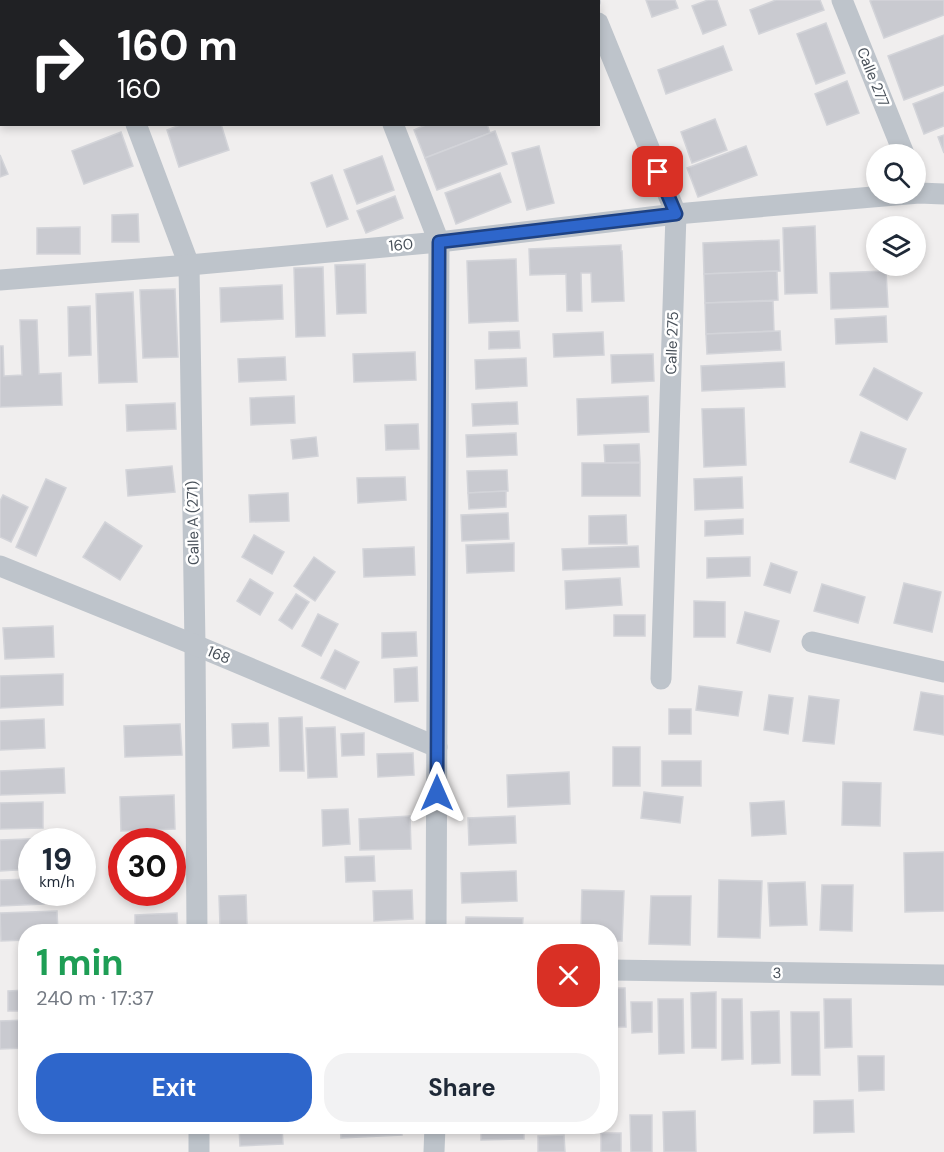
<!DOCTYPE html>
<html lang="en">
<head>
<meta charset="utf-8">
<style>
  :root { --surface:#fff; --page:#f2f2f3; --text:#1f2937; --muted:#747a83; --accent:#2e66cb }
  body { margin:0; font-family:"DM Sans",sans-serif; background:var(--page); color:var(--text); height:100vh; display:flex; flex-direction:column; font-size:22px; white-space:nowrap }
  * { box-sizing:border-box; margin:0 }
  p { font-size:20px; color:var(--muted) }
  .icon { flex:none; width:33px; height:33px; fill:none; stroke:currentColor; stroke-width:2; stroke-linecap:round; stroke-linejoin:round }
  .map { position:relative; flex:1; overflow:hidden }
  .sheet { position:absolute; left:18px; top:924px; width:600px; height:210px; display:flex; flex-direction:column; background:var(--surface); border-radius:24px; box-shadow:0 3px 9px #0003 }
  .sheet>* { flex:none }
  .hud { position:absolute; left:0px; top:0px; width:600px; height:126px; box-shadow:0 3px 9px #0003; background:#202124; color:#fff; overflow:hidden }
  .controls { position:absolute; left:866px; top:144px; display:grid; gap:12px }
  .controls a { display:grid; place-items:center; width:60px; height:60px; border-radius:50%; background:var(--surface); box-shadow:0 3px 9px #0003; font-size:30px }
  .speed { position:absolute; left:18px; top:828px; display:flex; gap:12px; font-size:30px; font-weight:700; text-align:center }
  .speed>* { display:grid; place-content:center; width:78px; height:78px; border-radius:50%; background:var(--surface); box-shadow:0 3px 9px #0003; line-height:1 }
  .speed small { font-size:15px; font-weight:400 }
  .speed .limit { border:9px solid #d22; background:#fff; color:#111 }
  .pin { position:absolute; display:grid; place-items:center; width:51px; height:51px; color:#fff; margin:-26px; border-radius:12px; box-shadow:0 3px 9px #0006 }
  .me { position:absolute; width:66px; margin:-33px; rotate:0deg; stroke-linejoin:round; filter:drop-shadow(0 0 4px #0008) }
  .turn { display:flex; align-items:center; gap:21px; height:126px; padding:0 18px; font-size:27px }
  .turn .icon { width:78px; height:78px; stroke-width:2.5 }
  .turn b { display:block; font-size:42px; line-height:51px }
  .round { display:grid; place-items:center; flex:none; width:63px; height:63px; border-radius:24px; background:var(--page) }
  .head { display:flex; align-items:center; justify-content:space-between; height:102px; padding:0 18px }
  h1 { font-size:36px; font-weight:700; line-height:45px; color:#1e9e55 }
  .button { display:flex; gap:12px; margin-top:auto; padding:12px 18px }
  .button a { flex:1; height:69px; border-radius:24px; background:var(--accent); color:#fff; font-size:24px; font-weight:700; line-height:69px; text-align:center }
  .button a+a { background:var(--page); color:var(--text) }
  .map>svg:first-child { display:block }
</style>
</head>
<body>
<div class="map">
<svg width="944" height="1152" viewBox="0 0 944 1152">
  <rect width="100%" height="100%" fill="#f0eeee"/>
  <g fill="#c9cad0" stroke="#d3d4d9" stroke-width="1.5">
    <path d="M0 0H55L51 2H2V20L0 21Z"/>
    <path d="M160 0H211V2H161Z"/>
    <path d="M646 0H675L678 8 652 17Z"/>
    <path d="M708 0H717L726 25 703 34 692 6Z"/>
    <path d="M776 0H820L824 10 759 34 750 10Z"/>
    <path d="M873 0H944V15L884 38 870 1Z"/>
    <path d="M826 23 845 73 816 84 797 34Z"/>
    <path d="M944 35V85L904 100 888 56Z"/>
    <path d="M723 46 732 70 666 94 658 70Z"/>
    <path d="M847 81 859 113 827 125 815 94Z"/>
    <path d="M944 92V126L924 134 913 104Z"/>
    <path d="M715 119 727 150 692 163 681 132Z"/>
    <path d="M183 124H221L229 150 179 167 167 130Z"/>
    <path d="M428 124H487L490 133 425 158 414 130Z"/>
    <path d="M495 131 507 164 437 190 425 158Z"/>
    <path d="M121 132 133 166 84 184 72 151Z"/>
    <path d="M944 135V153L938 137Z"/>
    <path d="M539 146 554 203 527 210 512 153Z"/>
    <path d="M746 146 757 175 698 197 687 168Z"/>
    <path d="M0 155 8 174 0 177Z"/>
    <path d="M382 156 394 190 357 204 344 170Z"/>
    <path d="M500 173 511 202 456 224 445 193Z"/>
    <path d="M332 175 348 219 327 227 311 183Z"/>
    <path d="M395 196 403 218 366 233 357 211Z"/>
    <path d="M138 214 139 242H112V215Z"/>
    <path d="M815 226 817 293 785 294 783 228Z"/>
    <path d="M80 227V254H37V228Z"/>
    <path d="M779 240 780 271 704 274 703 243Z"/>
    <path d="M621 245V251H622L624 301 592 302 591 273H581L582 311H567L566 274 530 275 529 249Z"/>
    <path d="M516 259 518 321 469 323 467 261Z"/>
    <path d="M365 264 366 313 337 314 335 265Z"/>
    <path d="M323 267 325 336 296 337 294 268Z"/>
    <path d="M777 271 778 300 705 303 704 274Z"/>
    <path d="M886 271 888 307 831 309 830 273Z"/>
    <path d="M282 285 283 319 221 322 220 288Z"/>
    <path d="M175 289 178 357 143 358 140 290Z"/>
    <path d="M133 292 137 382 99 383 96 294Z"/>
    <path d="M773 301 774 331 706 334 705 303Z"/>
    <path d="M90 306 91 355 69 356 68 307Z"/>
    <path d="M886 316 887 342 836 344 835 319Z"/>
    <path d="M20 320H37L39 374 61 373 62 405 0 407V346H3L4 376 22 375Z"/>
    <path d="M519 331 520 348 489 349V332Z"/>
    <path d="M780 331 781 350 707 354 706 334Z"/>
    <path d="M603 332 604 355 554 357 553 334Z"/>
    <path d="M415 352 416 380 354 382 353 354Z"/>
    <path d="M653 354 654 381 612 383 611 355Z"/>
    <path d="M285 357 286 380 239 382 238 359Z"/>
    <path d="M526 358 527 386 476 389 475 360Z"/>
    <path d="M784 362 785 387 702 391 701 366Z"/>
    <path d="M874 368 922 393 907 420 860 395Z"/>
    <path d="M294 396 295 423 251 425 250 398Z"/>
    <path d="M648 396 649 432 578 435 577 399Z"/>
    <path d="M517 402 518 424 473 426 472 404Z"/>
    <path d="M175 403 176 429 127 431 126 405Z"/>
    <path d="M744 408 746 465 704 467 702 409Z"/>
    <path d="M418 424 419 449 386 450 385 425Z"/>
    <path d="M861 432 906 449 895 479 850 462Z"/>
    <path d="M516 433 517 455 467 457 466 435Z"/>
    <path d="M316 437 318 456 293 459 291 440Z"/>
    <path d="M639 444 640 462 605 463 604 445Z"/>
    <rect x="582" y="463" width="58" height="33"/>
    <path d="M172 466 175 492 128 496 126 470Z"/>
    <path d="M507 470 508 491 468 493 467 471Z"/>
    <path d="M405 477 406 500 358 503 357 478Z"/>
    <path d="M742 477 743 508 695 510 694 479Z"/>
    <path d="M46 479 66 488 36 556 16 547Z"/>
    <path d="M506 491V507L469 509 468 493Z"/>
    <path d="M288 493 289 521 250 522 249 495Z"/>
    <path d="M3 495 28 507 11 542 0 537V501Z"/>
    <path d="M508 513 509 539 462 541 461 515Z"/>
    <path d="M626 515 627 544H589V516Z"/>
    <path d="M743 519V534L705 536V521Z"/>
    <path d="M105 522 142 546 120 580 83 557Z"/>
    <path d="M254 535 284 552 272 574 242 557Z"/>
    <path d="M514 543V571L467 573 466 545Z"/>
    <path d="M638 546 639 567 563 570 562 549Z"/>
    <path d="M414 547 415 575 364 577 363 549Z"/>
    <path d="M314 557 335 572 315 601 294 586Z"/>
    <path d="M750 557V576L707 578V558Z"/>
    <path d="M771 563 797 572 790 593 764 585Z"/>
    <path d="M620 578 622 605 566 609 565 581Z"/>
    <path d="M250 579 273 593 260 615 237 601Z"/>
    <path d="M904 583 941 592 932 632 894 623Z"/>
    <path d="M822 584 865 597 858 623 814 611Z"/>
    <path d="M296 594 309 602 292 629 279 620Z"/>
    <path d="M694 601 725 602V637H694Z"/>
    <path d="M745 612 779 621 770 652 737 643Z"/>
    <path d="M318 614 338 624 321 656 302 646Z"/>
    <rect x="614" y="615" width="31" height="21"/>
    <path d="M53 626 54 657 5 659 3 628Z"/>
    <path d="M416 632 417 656 382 658V633Z"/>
    <path d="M335 650 359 662 345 689 321 678Z"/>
    <path d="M417 667 418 701 395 702 394 669Z"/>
    <path d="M63 674V705L0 708V676Z"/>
    <path d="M699 686 742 692 738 716 696 710Z"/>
    <path d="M921 692 944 696V735L914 730Z"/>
    <path d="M769 695 793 698 788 734 764 730Z"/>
    <path d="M809 696 839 700 834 744 803 741Z"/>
    <rect x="669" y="709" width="22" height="25"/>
    <path d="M302 717 304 771H280L279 718Z"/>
    <path d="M44 719 45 748 0 750V721Z"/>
    <path d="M268 723 269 746 233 748 232 724Z"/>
    <path d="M180 724 182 755 125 757 124 726Z"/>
    <path d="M335 727 337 777 308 778 306 728Z"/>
    <path d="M364 733V755L342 756 341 734Z"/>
    <rect x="613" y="747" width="27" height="39"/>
    <path d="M413 753 414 775 378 777 377 754Z"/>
    <rect x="662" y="761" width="39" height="25"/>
    <path d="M64 768 65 793 0 795V771Z"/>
    <path d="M569 772 570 804 508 807 507 775Z"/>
    <path d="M843 782 881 783 880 826 842 825Z"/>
    <path d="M644 792 683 797 680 823 641 818Z"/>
    <path d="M174 795 175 829 121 831 120 797Z"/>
    <path d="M784 801 786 834 752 836 750 803Z"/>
    <path d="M43 802V828L0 829V803Z"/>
    <path d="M348 809 350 844 323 846 322 810Z"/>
    <path d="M410 816 411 849 360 850 359 819Z"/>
    <path d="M515 816 516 843 469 845 468 818Z"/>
    <path d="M52 838 53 842H32V869L0 871V840Z"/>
    <path d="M944 852V911L905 912 904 853Z"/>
    <path d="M374 856 375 881 346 882 345 857Z"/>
    <path d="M516 871 517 901 462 903 461 873Z"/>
    <path d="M32 879V892H43L44 904 0 906V880Z"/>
    <path d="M719 880 762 881 760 938 718 937Z"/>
    <path d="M805 882 807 925 770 926 768 883Z"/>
    <path d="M822 885H853L852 931 820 930Z"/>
    <path d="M412 890 413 919 374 921 373 891Z"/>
    <path d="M582 890 624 891 622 941H610V932H581Z"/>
    <path d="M246 895 247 925 220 926 219 896Z"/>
    <path d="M651 896H691L690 945 649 944Z"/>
    <path d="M57 911 58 932H26V940L1 941 0 913Z"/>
    <path d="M177 913 178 931 135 932V915Z"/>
    <path d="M466 917 523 918 522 932H465Z"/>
    <path d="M610 988H625L626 1027H610Z"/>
    <path d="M26 990V1011H8V991Z"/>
    <path d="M716 992V1048H692L691 993Z"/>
    <path d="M658 999H683L684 1053 659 1054Z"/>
    <path d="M722 999H742L743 1059 722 1060Z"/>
    <path d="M824 999H851L852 1047 825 1048Z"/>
    <path d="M631 1002H652V1032L632 1033Z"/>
    <path d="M779 1011 780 1063 752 1064 751 1012Z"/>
    <path d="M791 1012H819L820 1075H792Z"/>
    <path d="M26 1020V1048L0 1049V1021Z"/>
    <path d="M858 1056H884V1090L859 1091Z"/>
    <path d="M853 1100 854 1132 814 1133V1101Z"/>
    <path d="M695 1111 696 1152H664L663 1112Z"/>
    <path d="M630 1115H652V1152H631Z"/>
    <path d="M239 1126H282L283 1144 240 1146Z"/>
    <path d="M340 1126H401L402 1135 341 1138Z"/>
    <path d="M481 1126H524V1139L481 1140Z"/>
    <rect x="601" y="1133" width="20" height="19"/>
    <path d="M564 1135 565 1152H538V1136Z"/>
  </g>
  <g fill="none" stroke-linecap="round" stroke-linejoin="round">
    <g stroke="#bec4cb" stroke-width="21">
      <path d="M88 0 89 2"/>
      <path d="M343 0 344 2"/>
      <path d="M589 0 590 2"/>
      <path d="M842 0 904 154"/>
      <path d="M598 23 676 214 661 679"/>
      <path d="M136 124 189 265 195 645 197 932"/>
      <path d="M393 124 439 242 436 932"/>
      <path d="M0 280 189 265 439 242 676 214 919 193 944 194"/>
      <path d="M0 566 195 645 437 747"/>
      <path d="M812 642 944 672"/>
      <path d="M610 970 944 975"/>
      <path d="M199 1126V1152"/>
      <path d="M434 1152 435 1126"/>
    </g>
  </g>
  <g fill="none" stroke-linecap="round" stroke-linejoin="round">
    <g stroke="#1e4284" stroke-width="15">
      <path id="route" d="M437 793 439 242 676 214 658 172"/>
    </g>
    <use href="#route" stroke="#2e66cb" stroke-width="10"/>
  </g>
  <g text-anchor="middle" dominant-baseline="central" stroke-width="5" stroke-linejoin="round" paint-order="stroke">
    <g font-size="15" fill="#485059" stroke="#fff">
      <text transform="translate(873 77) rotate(68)">Calle 277</text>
      <text transform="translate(401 245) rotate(-5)">160</text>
      <text transform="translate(672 343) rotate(-88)">Calle 275</text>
      <text transform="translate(193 523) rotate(-91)">Calle A (271)</text>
      <text transform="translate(219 655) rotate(23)">168</text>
      <text transform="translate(777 973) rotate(1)">3</text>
    </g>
  </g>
</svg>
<div class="controls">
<a><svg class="icon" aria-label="search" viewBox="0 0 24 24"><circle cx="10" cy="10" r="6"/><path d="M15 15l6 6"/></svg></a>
<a><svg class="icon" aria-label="layers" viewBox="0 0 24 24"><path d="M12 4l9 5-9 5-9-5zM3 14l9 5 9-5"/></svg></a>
</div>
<div class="speed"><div>19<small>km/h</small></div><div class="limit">30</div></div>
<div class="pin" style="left:658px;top:172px;background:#d93025"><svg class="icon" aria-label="arrive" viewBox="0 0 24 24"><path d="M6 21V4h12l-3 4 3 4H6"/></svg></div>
<svg class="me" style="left:437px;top:793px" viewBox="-20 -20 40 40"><path d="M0-17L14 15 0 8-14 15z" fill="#2e66cb" stroke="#fff" stroke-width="4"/></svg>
<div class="hud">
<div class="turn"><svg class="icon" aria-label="right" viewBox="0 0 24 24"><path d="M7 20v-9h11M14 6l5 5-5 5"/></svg><div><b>160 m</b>160</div></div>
</div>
<section class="sheet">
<div class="head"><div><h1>1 min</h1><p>240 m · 17:37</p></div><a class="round" style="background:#d93025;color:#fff"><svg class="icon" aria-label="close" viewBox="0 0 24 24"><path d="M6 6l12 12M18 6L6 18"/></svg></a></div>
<div class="button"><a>Exit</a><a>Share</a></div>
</section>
</div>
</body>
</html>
